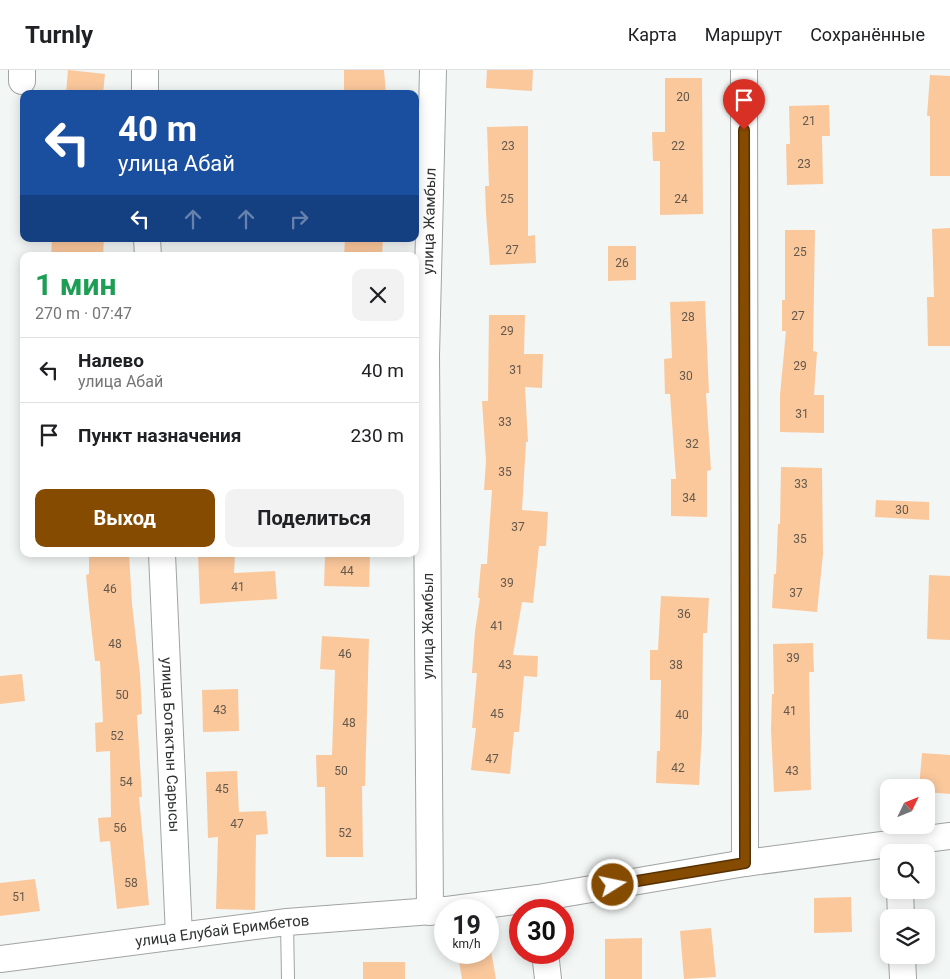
<!DOCTYPE html>
<html lang="ru">
<head>
<meta charset="utf-8">
<style>
  :root { --surface:#fff; --page:#f2f2f2; --text:#202124; --muted:#757577; --line:#e0e0e0; --accent:#854b01 }
  body { margin:0; font-family:Roboto,sans-serif; background:var(--page); color:var(--text); height:100vh; display:flex; flex-direction:column; font-size:19px; white-space:nowrap }
  * { box-sizing:border-box; margin:0 }
  p { font-size:16px; color:var(--muted) }
  .icon { flex:none; width:28px; height:28px; fill:none; stroke:currentColor; stroke-width:2; stroke-linecap:round; stroke-linejoin:round }
  .map { position:relative; flex:1; overflow:hidden }
  .sheet { position:absolute; left:20px; top:182px; width:399px; height:305px; display:flex; flex-direction:column; background:var(--surface); border-radius:10px; box-shadow:0 2px 12px #0003 }
  .sheet>* { flex:none }
  .banner { position:absolute; left:20px; top:20px; width:399px; height:152px; border-radius:10px; box-shadow:0 2px 12px #0003; background:#1a4fa0; color:#fff; overflow:hidden }
  .needle { width:32px; rotate:47deg }
  .fabs { position:absolute; left:880px; top:709px; display:grid; gap:10px }
  .fabs a { display:grid; place-items:center; width:55px; height:55px; border-radius:10px; background:var(--surface); box-shadow:0 2px 12px #0003; font-size:25px }
  .speed { position:absolute; left:434px; top:829px; display:flex; gap:10px; font-size:25px; font-weight:700; text-align:center }
  .speed>* { display:grid; place-content:center; width:65px; height:65px; border-radius:50%; background:var(--surface); box-shadow:0 2px 12px #0003; line-height:1 }
  .speed small { font-size:12px; font-weight:400 }
  .speed .limit { border:8px solid #d22; background:#fff; color:#111 }
  .pin { position:absolute; display:grid; place-items:center; width:42px; height:42px; color:#fff; margin:-51px -21px; border-radius:50% 50% 50% 0; rotate:-45deg; box-shadow:0 0 5px #0007 }
  .pin .icon { rotate:45deg }
  .me { position:absolute; width:55px; margin:-28px; rotate:80deg; stroke-linejoin:round; filter:drop-shadow(0 0 4px #0008) }
  .turn { display:flex; align-items:center; gap:18px; height:105px; padding:0 15px; font-size:22px }
  .turn .icon { width:65px; height:65px; stroke-width:2.5 }
  .turn b { display:block; font-size:35px; line-height:42px }
  .lanes { display:flex; align-items:center; height:48px; padding:0 15px; background:#0003; justify-content:center; gap:25px; direction:ltr }
  .lanes .off { opacity:.35 }
  .round { display:grid; place-items:center; flex:none; width:52px; height:52px; border-radius:10px; background:var(--page) }
  .summary { display:flex; align-items:center; justify-content:space-between; height:85px; padding:0 15px }
  h1 { font-size:30px; font-weight:700; line-height:38px; color:#1e9e55 }
  .primary-button { display:flex; gap:10px; margin-top:auto; padding:10px 15px }
  .primary-button a { flex:1; height:58px; border-radius:10px; background:var(--accent); color:#fff; font-size:20px; font-weight:700; line-height:58px; text-align:center }
  .primary-button a+a { background:var(--page); color:var(--text) }
  ul { padding:0; list-style:none }
  li { display:flex; align-items:center; gap:15px; height:65px; padding:0 15px; border-top:1px solid var(--line) }
  li div { flex:1 }
  li b { display:block; font-size:19px }
  li em { font-style:normal }
  header { display:flex; align-items:center; gap:30px; box-sizing:border-box; height:70px; padding:0 25px; background:var(--surface); border-bottom:1px solid var(--line) }
  header strong { font-size:24px }
  nav { display:flex; gap:28px; margin-inline-start:auto; font-size:18px }
  .map>svg:first-child { display:block }
</style>
</head>
<body>
<header>
<strong>Turnly</strong>
<nav><a>Карта</a><a>Маршрут</a><a>Сохранённые</a></nav>
</header>
<div class="map">
<svg width="950" height="909" viewBox="0 0 950 909">
  <rect width="100%" height="100%" fill="#f2f6f5"/>
  <g fill="#fbc89c">
    <path d="M68 0 105 4 103 24H66Z"/>
    <path d="M344 0H384L386 24H344Z"/>
    <path d="M487 0H533L532 21 486 18Z"/>
    <path d="M930 5 950 6V106H930V46H927Z"/>
    <path d="M665 8H702L703 144 660 145V91H653L652 62H665Z"/>
    <path d="M829 35 830 66H822L823 114 787 115 786 74H790L789 36Z"/>
    <path d="M528 56V166L535 165 536 193 490 195 486 143 485 116H489L487 57Z"/>
    <path d="M950 158V276H928L927 227H934L932 159Z"/>
    <path d="M785 160H815L813 281 817 282 814 325H824V363L780 362V325L786 261H782V230H785Z"/>
    <path d="M52 169H104L103 186H51Z"/>
    <path d="M345 169H383L382 186H344Z"/>
    <path d="M608 176H636V210L608 211Z"/>
    <path d="M705 231 709 323H706L711 400 707 401V447L671 446V409H676L670 324H665L664 289 672 288 670 232Z"/>
    <path d="M489 245H525L524 284H543L542 318 525 317 528 372H526L522 440 548 442 546 476H539L533 533 522 532 513 585 538 586 537 607 524 606 519 662H514L510 704 471 700 476 658H472L477 603H472L475 561 480 528H478L481 494H487L492 420H484L486 391 482 331H488Z"/>
    <path d="M781 397 822 398 823 484 817 542 772 538 774 504H776L778 454H780Z"/>
    <path d="M876 430 929 432V450L875 447Z"/>
    <path d="M89 484H129L132 534 140 604 142 644 137 645 142 727H139L149 835 117 839 110 771 100 772 98 748 111 747 110 681 96 682 95 653 103 652 100 591H95L89 537 86 505 89 504Z"/>
    <path d="M198 484H235L234 503 275 501 277 529 200 534Z"/>
    <path d="M325 486 370 487 369 517 324 516Z"/>
    <path d="M929 505 950 506V570L927 569Z"/>
    <path d="M661 526 709 528 707 563H703L702 662 699 715 656 713 657 681H660L661 610H650V580H658Z"/>
    <path d="M322 566 369 569 365 716H362L363 787H326L325 717H317L316 685H332L335 600 320 599Z"/>
    <path d="M813 573 814 602H809L811 720 774 722 771 660 772 624H774L773 574Z"/>
    <path d="M22 604 25 631 0 634V606Z"/>
    <path d="M238 619 239 661 203 662 202 620Z"/>
    <path d="M922 683 950 685V724L926 722V718H919Z"/>
    <path d="M237 701 239 742 266 741 268 764 256 765 255 840 216 839 218 767 208 768 206 702Z"/>
    <path d="M35 809 40 841 0 846V813Z"/>
    <path d="M851 827 852 862 814 863V828Z"/>
    <path d="M711 858 716 907 684 909 680 861Z"/>
    <path d="M642 868V909H605V869Z"/>
    <path d="M488 881H491L496 909H462L458 886Z"/>
    <rect x="363" y="892" width="42" height="17"/>
  </g>
  <g fill="none" stroke-linecap="round" stroke-linejoin="round">
    <g stroke="#a0a4a3" stroke-width="14">
      <path id="service" d="M287 852 288 909"/>
    </g>
    <g stroke="#a0a4a3" stroke-width="28">
      <g id="minor">
        <path d="M22 0V11"/>
        <path d="M744 0 745 793"/>
        <path d="M145 24V0"/>
        <path d="M147 169 148 186"/>
        <path id="s1" d="M162 484 179 866"/>
        <path d="M900 820 901 848"/>
        <path d="M447 840 538 828 745 793 950 766"/>
        <path id="s2" d="M430 842 426 286 433 0"/>
        <path d="M545 882 548 909"/>
        <path d="M902 885 903 909"/>
        <path id="s3" d="M0 889 287 852 445 840"/>
      </g>
    </g>
    <use href="#service" stroke="#fff" stroke-width="12"/>
    <use href="#minor" stroke="#fff" stroke-width="26"/>
  </g>
  <g fill="none" stroke-linecap="round" stroke-linejoin="round">
    <g stroke="#563101" stroke-width="12">
      <path id="route" d="M613 815 745 793 744 60"/>
    </g>
    <use href="#route" stroke="#854b01" stroke-width="9"/>
  </g>
  <g text-anchor="middle" dominant-baseline="central" stroke-width="4.5" stroke-linejoin="round" paint-order="stroke">
    <g font-size="12" fill="#63584c">
      <text x="683" y="27">20</text>
      <text x="809" y="51">21</text>
      <text x="508" y="76">23</text>
      <text x="678" y="76">22</text>
      <text x="804" y="94">23</text>
      <text x="507" y="129">25</text>
      <text x="681" y="129">24</text>
      <text x="512" y="180">27</text>
      <text x="800" y="182">25</text>
      <text x="622" y="193">26</text>
      <text x="798" y="246">27</text>
      <text x="688" y="247">28</text>
      <text x="507" y="261">29</text>
      <text x="800" y="296">29</text>
      <text x="516" y="300">31</text>
      <text x="686" y="306">30</text>
      <text x="802" y="344">31</text>
      <text x="505" y="352">33</text>
      <text x="692" y="374">32</text>
      <text x="505" y="402">35</text>
      <text x="801" y="414">33</text>
      <text x="689" y="428">34</text>
      <text x="902" y="440">30</text>
      <text x="518" y="457">37</text>
      <text x="800" y="469">35</text>
      <text x="347" y="501">44</text>
      <text x="507" y="513">39</text>
      <text x="238" y="517">41</text>
      <text x="110" y="519">46</text>
      <text x="796" y="523">37</text>
      <text x="684" y="544">36</text>
      <text x="497" y="556">41</text>
      <text x="115" y="574">48</text>
      <text x="345" y="584">46</text>
      <text x="793" y="588">39</text>
      <text x="505" y="595">43</text>
      <text x="676" y="595">38</text>
      <text x="122" y="625">50</text>
      <text x="220" y="640">43</text>
      <text x="790" y="641">41</text>
      <text x="497" y="644">45</text>
      <text x="682" y="645">40</text>
      <text x="349" y="653">48</text>
      <text x="117" y="666">52</text>
      <text x="492" y="689">47</text>
      <text x="678" y="698">42</text>
      <text x="341" y="701">50</text>
      <text x="792" y="701">43</text>
      <text x="126" y="712">54</text>
      <text x="222" y="719">45</text>
      <text x="237" y="754">47</text>
      <text x="120" y="758">56</text>
      <text x="345" y="763">52</text>
      <text x="131" y="813">58</text>
      <text x="19" y="827">51</text>
    </g>
    <g font-size="15" fill="#303232" stroke="#fff">
      <text stroke="none"><textPath href="#s2" startOffset="691">улица Жамбыл</textPath></text>
      <text transform="translate(428 556) rotate(-90)">улица Жамбыл</text>
      <text stroke="none"><textPath href="#s1" startOffset="191">улица Ботактын Сарысы</textPath></text>
      <text stroke="none"><textPath href="#s3" startOffset="224">улица Елубай Еримбетов</textPath></text>
    </g>
  </g>
</svg>
<div class="fabs">
<a><svg class="needle" viewBox="-14 -14 28 28"><path d="M0-13l5 13h-10z" fill="#e53935"/><path d="M0 13l5-13h-10z" fill="#757577"/></svg></a>
<a><svg class="icon" aria-label="search" viewBox="0 0 24 24"><circle cx="10" cy="10" r="6"/><path d="M15 15l6 6"/></svg></a>
<a><svg class="icon" aria-label="layers" viewBox="0 0 24 24"><path d="M12 4l9 5-9 5-9-5zM3 14l9 5 9-5"/></svg></a>
</div>
<div class="speed"><div>19<small>km/h</small></div><div class="limit">30</div></div>
<div class="pin" style="left:744px;top:60px;background:#d93025"><svg class="icon" aria-label="arrive" viewBox="0 0 24 24"><path d="M6 21V4h12l-3 4 3 4H6"/></svg></div>
<svg class="me" style="left:613px;top:815px" viewBox="-20 -20 40 40"><circle r="17" fill="#854b01" stroke="#fff" stroke-width="3"/><path d="M0-11L8 9 0 5-8 9z" fill="#fff"/></svg>
<div class="banner">
<div class="turn"><svg class="icon" aria-label="left" viewBox="0 0 24 24"><path d="M17 20v-9H6M10 6l-5 5 5 5"/></svg><div><b>40 m</b>улица Абай</div></div>
<div class="lanes"><svg class="icon" aria-label="left" viewBox="0 0 24 24"><path d="M17 20v-9H6M10 6l-5 5 5 5"/></svg><svg class="icon off" aria-label="ahead" viewBox="0 0 24 24"><path d="M12 20V5M6 11l6-6 6 6"/></svg><svg class="icon off" aria-label="ahead" viewBox="0 0 24 24"><path d="M12 20V5M6 11l6-6 6 6"/></svg><svg class="icon off" aria-label="right" viewBox="0 0 24 24"><path d="M7 20v-9h11M14 6l5 5-5 5"/></svg></div>
</div>
<section class="sheet">
<div class="summary"><div><h1>1 мин</h1><p>270 m · 07:47</p></div><a class="round"><svg class="icon" aria-label="close" viewBox="0 0 24 24"><path d="M6 6l12 12M18 6L6 18"/></svg></a></div>
<ul>
<li><svg class="icon" aria-label="left" viewBox="0 0 24 24"><path d="M17 20v-9H6M10 6l-5 5 5 5"/></svg><div><b>Налево</b><p>улица Абай</p></div><em>40 m</em></li>
<li><svg class="icon" aria-label="arrive" viewBox="0 0 24 24"><path d="M6 21V4h12l-3 4 3 4H6"/></svg><div><b>Пункт назначения</b></div><em>230 m</em></li>
</ul>
<div class="primary-button"><a>Выход</a><a>Поделиться</a></div>
</section>
</div>
</body>
</html>
